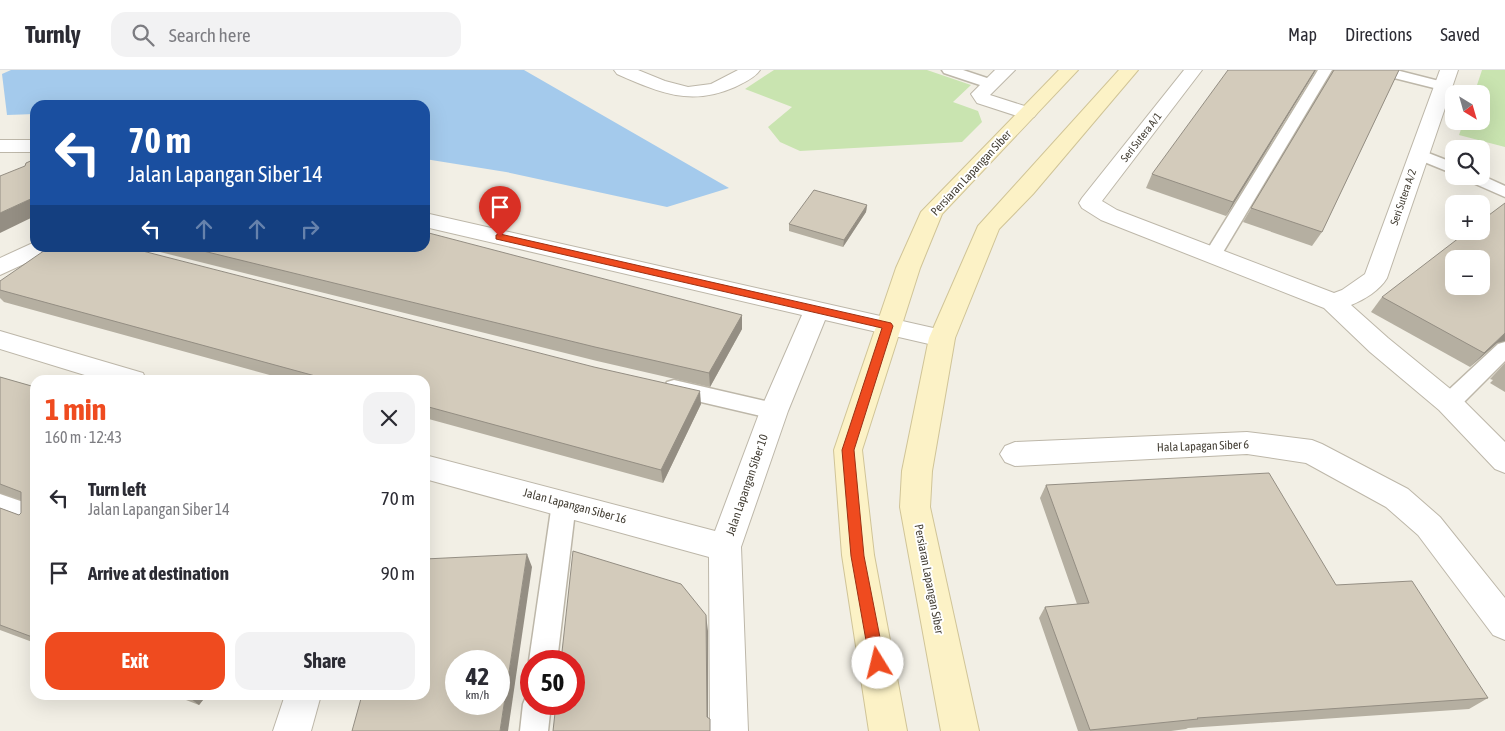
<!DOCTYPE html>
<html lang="en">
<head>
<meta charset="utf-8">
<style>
  :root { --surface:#fff; --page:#f2f2f3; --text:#2b2b33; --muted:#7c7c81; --line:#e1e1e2; --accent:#ef4b1f }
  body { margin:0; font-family:"Asap Condensed",sans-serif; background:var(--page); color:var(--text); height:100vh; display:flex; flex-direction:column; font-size:19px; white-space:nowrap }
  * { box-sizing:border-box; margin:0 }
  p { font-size:16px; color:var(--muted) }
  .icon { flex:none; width:28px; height:28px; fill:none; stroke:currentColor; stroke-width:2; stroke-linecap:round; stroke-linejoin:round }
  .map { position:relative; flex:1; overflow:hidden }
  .drawer { position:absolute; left:30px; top:305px; width:400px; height:325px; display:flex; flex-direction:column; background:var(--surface); border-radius:15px; box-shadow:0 5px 20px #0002 }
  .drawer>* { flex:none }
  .banner { position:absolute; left:30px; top:30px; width:400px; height:152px; border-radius:15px; box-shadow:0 5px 20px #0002; background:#1a4fa0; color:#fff; overflow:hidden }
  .needle { width:32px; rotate:143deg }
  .fabs { position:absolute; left:1445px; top:15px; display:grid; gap:10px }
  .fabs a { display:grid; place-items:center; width:45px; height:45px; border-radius:10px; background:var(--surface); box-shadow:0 5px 20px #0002; font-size:25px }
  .speed { position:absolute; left:445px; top:580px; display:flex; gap:10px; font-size:25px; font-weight:700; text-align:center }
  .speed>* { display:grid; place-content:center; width:65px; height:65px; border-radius:50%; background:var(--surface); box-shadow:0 5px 20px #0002; line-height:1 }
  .speed small { font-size:12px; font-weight:400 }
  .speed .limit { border:8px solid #d22; background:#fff; color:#111 }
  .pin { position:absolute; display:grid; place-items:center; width:42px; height:42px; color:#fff; margin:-51px -21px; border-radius:50% 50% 50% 0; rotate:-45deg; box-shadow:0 0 5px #0007 }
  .pin .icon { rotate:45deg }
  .me { position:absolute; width:55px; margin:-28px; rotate:351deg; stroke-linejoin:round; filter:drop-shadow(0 0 4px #0008) }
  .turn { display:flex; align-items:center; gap:18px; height:105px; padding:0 15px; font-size:22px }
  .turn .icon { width:65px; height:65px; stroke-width:2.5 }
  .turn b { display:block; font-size:35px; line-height:42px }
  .lanes { display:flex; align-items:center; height:48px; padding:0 15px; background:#0003; justify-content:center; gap:25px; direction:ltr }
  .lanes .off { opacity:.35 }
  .round { display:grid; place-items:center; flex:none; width:52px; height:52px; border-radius:15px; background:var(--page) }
  .head { display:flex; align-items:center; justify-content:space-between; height:85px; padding:0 15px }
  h1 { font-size:30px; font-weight:700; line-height:38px; color:var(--accent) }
  .cta { display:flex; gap:10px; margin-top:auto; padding:10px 15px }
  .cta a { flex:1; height:58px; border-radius:15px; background:var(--accent); color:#fff; font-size:20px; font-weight:700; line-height:58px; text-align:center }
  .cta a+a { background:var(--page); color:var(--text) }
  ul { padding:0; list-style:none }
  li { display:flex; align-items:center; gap:15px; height:75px; padding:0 15px }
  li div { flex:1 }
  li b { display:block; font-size:19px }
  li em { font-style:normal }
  header { display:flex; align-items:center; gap:30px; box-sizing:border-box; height:70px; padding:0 25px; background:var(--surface); border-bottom:1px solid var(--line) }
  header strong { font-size:24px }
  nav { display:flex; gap:28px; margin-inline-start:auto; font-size:18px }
  .search { width:350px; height:45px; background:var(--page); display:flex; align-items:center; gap:12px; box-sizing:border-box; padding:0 18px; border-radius:15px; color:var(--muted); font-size:19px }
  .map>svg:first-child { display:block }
</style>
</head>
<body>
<header>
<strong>Turnly</strong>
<div class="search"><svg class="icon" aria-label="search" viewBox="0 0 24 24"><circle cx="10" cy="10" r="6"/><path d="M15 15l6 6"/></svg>Search here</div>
<nav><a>Map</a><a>Directions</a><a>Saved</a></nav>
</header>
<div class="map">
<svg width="1505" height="661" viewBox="0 0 1505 661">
  <rect width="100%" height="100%" fill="#f2efe5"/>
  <g fill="#c9e4b0">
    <path d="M774 0H927L971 15 953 32 978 41 982 52 962 72 800 81 780 72 768 57 792 37 745 19Z"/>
    <path d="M1482 0H1505V77L1459 65 1464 51H1481V24H1474Z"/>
  </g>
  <path fill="#a4caec" d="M11 0H524L729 118 667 137 506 102 425 89V35H35V44L7 45 2 4Z"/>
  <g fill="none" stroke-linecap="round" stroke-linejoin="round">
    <g stroke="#bdb7a9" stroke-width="3">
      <g id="service">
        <path d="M942 0H963L996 11 998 14 996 17H986L944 3Z"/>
        <path d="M1318 0H1332L1219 189 1213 191 1207 189 1204 185Z"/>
        <path d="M1372 0H1396L1447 13 1449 16 1447 19 1442 20 1374 3Z"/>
        <path d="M1418 79 1454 93V104L1412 87 1410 84 1412 81Z"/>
        <path d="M1481 105 1505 116V127L1464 109 1462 106Z"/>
        <path d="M1505 272V291L1457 339 1449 341 1441 339 1438 333 1441 327 1498 274Z"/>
        <path d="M674 310 774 333 782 335 785 341 782 347 774 349 667 324 664 318 667 312Z"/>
        <path d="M564 423 572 426 576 433 557 591H531V595L529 591 552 433 556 426Z"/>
        <path d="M0 424 35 436V456L0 444Z"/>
        <path d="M531 622V634H551L548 661H520L523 634 527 624Z"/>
      </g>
    </g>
    <g stroke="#bdb7a9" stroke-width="2">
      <g id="minor">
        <path d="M614 0H638L665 11 688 17 711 14 738 0H760C755 8 743 13 735 17 690 37 658 22 617 4Z"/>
        <path d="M995 0H1015L990 25 1034 39 1037 43 1034 47 1027 49 1020 47 977 33 971 24Z"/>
        <path d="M1184 0H1202L1102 131 1117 140 1334 223 1342 220 1365 204 1440 0H1458L1387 208C1380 220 1364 230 1351 235L1388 268 1459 326 1505 372V403L1495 399 1439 340 1370 282 1324 238 1101 150 1082 138 1079 133 1082 128Z"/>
        <rect x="0" y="70" width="35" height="12"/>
        <path d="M425 143 951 262 955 268 951 274 942 277 825 250 788 341 741 477 748 661H710L709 487 425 409V385L715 461 760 341 802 245 425 157Z"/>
        <path d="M35 172V178H52L48 183 0 205V188Z"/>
        <path d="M0 261 143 303 146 310H101L0 279Z"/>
        <path d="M1247 362 1312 370 1322 374 1408 419 1440 447 1505 528V570L1493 565 1418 465 1386 437 1306 393 1247 384 1015 396 1005 392 1000 384 1005 376 1015 372Z"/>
        <path d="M285 625H321L311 661H273Z"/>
      </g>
    </g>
    <g stroke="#d0c497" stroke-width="2">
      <g id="secondary">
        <path d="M1059 0H1078L942 144 920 198 862 380 874 485 907 661H869L842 485 834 380 896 198 921 142Z"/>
        <path d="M1119 0H1138L1033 124 999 159 955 268 932 401 930 437 979 661H941L900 437 902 401 929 268 978 156Z"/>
      </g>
    </g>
    <use href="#service" fill="#fff" fill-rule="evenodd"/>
    <use href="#minor" fill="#fff" fill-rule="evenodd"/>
    <use href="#secondary" fill="#fcf2c6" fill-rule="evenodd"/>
  </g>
  <g fill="#b5afa1">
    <path d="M1316 0 1226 146 1146 118 1152 104Z"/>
    <path d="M1333 0H1399L1322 162 1312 176 1243 152Z"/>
    <path d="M867 135 866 142 843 177 789 161V154Z"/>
    <path d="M144 178H425L742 245V259L710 317 597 291Z"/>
    <path d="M0 211 701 334 663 413 425 348V310H288L4 232 0 228Z"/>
    <path d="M1382 227 1497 273 1470 297 1371 242Z"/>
    <path d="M1505 293V322L1490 313 1493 310 1490 309Z"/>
    <path d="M0 307 35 317V573L0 560V438L19 445 21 443V430L0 423Z"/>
    <path d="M1046 415 1336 515 1488 628 1469 639 1188 658 1186 659 1171 661H1078L1039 548 1045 537 1077 534 1040 428Z"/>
    <path d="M173 625H207L199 635Z"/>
  </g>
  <g fill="#948e83">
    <path d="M1315 0H1316L1226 146 1233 132Z"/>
    <path d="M35 127V146L0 163V143Z"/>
    <path d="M867 135 866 142 843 177 844 170Z"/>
    <path d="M742 245V259L710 317 709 303Z"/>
    <path d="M1505 263V271L1497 273 1470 297 1484 283Z"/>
    <path d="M700 321 701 334 663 413 661 400Z"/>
    <path d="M527 484 532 497 508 661H500Z"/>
    <path d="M706 545 708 561V661L707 647Z"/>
    <path d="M186 625H207L199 635Z"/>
  </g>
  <g fill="#d3cbbb" stroke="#948e83" fill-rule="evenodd">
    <path d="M1228 0H1315L1233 132 1152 104Z"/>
    <path d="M1334 0H1399L1322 162 1251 138Z"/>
    <path d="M35 89V127L0 143V106L25 96 26 93Z"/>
    <path d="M814 120 867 135 844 170 789 154Z"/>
    <path d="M1505 133V263L1484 283 1382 227 1468 161H1481V151ZM1454 189H1481V216H1454Z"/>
    <path d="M425 162 742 245 709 303 595 277 191 178H425Z"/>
    <path d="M48 178H131L594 297 700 321 661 400 425 336V310H330L0 220V211Z"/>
    <path d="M0 307 35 317V568L0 555V438L19 445 21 443V422L0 414Z"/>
    <path d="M1269 403 1336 515 1412 511 1488 628 1197 648 1198 649 1090 660 1045 537 1089 533 1046 415Z"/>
    <path d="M573 481 681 514 706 545 707 647 710 649V661H553L556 634H574V591H561Z"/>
    <path d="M527 484 500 661H352L362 625H425V489ZM456 591H499V634H456Z"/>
  </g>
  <path fill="#ef4b1f" stroke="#9b3114" d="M500 164 891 253 893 256 854 380 864 486 885 593 883 598 878 600 872 598 870 593 851 486 842 380 882 258 496 169V165Z"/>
  <g text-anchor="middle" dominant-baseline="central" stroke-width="4" stroke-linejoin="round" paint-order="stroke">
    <g font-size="11" fill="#443f35" stroke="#fff">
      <text transform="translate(1141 67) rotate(-52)">Seri Sutera A/1</text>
      <text transform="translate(1403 127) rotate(-71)">Seri Sutera A/2</text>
    </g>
    <g font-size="12" fill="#443f35" stroke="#fff">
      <text transform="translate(971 103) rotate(-47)">Persiaran Lapangan Siber</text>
      <text transform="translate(1203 376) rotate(-2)">Hala Lapagan Siber 6</text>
      <text transform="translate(747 415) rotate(-71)">Jalan Lapangan Siber 10</text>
      <text transform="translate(575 436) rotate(15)">Jalan Lapangan Siber 16</text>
      <text transform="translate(929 509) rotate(79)">Persiaran Lapangan Siber</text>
    </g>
  </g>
</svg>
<div class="fabs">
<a><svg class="needle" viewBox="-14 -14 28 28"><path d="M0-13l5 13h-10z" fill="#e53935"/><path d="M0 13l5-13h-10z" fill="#7c7c81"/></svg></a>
<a><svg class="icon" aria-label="search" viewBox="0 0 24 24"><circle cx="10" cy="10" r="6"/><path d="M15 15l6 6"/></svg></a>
<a>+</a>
<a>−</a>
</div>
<div class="speed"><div>42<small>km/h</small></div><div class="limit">50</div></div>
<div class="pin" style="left:500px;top:167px;background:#d93025"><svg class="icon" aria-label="arrive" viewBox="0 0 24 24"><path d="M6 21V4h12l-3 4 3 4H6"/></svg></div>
<svg class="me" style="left:878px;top:593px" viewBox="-20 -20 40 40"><circle r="19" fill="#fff"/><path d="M0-13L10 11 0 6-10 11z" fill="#ef4b1f"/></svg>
<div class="banner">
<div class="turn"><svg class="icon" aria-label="left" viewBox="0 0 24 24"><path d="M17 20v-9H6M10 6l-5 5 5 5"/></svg><div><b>70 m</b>Jalan Lapangan Siber 14</div></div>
<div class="lanes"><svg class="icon" aria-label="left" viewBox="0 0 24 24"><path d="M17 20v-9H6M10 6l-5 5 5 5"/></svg><svg class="icon off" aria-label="ahead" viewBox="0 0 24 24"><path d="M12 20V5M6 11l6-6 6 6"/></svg><svg class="icon off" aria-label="ahead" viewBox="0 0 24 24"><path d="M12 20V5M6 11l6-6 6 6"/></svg><svg class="icon off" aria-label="right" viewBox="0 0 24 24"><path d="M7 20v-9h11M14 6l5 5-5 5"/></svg></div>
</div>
<section class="drawer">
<div class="head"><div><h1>1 min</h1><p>160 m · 12:43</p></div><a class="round"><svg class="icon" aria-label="close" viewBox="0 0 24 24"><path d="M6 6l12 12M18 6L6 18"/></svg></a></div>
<ul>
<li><svg class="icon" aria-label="left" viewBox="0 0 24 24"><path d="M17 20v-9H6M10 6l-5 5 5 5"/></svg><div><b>Turn left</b><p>Jalan Lapangan Siber 14</p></div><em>70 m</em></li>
<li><svg class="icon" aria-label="arrive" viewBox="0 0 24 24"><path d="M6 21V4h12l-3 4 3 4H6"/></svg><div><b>Arrive at destination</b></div><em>90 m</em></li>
</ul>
<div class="cta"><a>Exit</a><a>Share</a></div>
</section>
</div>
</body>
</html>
